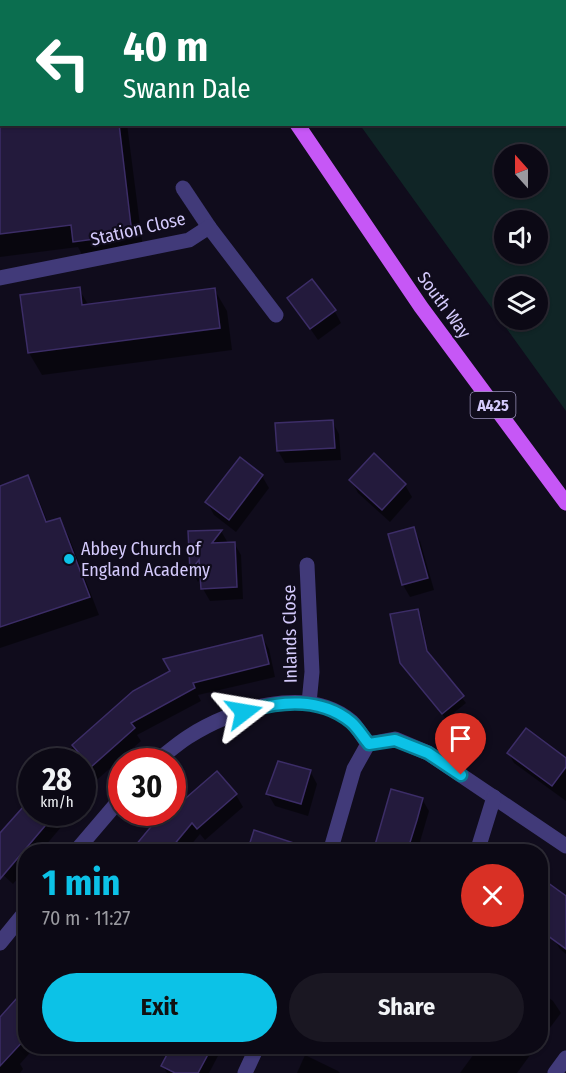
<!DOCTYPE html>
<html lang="en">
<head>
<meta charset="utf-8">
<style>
  :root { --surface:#0c0915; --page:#1a1722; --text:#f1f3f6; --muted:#9a9aa0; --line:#2c2a34; --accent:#0cc2e7 }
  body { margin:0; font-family:"Fira Sans Condensed",sans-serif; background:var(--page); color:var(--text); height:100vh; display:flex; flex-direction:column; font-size:22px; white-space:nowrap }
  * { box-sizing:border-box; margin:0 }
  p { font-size:20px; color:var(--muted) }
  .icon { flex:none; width:33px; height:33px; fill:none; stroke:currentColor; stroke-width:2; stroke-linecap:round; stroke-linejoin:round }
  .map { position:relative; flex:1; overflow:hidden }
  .side { position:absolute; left:18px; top:844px; width:530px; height:210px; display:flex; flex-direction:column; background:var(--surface); border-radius:24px; box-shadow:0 2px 4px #0004,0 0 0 2px var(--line) }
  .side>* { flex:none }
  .banner { position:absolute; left:0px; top:0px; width:567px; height:126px; box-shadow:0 2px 4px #0004,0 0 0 2px var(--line); background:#0b6e4f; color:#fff; overflow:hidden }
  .needle { width:39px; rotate:339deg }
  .controls { position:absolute; left:494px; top:144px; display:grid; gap:12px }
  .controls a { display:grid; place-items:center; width:54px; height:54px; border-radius:50%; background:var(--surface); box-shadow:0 2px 4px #0004,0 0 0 2px var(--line); font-size:30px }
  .speed { position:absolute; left:18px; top:748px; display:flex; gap:12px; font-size:30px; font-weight:700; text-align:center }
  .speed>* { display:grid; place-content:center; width:78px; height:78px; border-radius:50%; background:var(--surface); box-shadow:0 2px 4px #0004,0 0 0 2px var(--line); line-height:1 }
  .speed small { font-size:15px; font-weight:400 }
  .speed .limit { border:9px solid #d22; background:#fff; color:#111 }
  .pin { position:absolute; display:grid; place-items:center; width:51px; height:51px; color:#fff; margin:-62px -26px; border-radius:50% 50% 50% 0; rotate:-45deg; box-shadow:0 0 6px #0007 }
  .pin .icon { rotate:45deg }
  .me { position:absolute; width:66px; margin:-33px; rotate:76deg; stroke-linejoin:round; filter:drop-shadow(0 0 4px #0008) }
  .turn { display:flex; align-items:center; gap:21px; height:126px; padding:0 24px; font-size:27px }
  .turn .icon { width:78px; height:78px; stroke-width:2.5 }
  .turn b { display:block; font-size:42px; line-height:51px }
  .round { display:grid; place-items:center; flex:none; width:63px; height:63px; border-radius:32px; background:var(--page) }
  .summary { display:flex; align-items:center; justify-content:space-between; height:102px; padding:0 24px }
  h1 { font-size:36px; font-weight:700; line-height:45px; color:var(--accent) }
  .cta { display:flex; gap:12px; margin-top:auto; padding:12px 24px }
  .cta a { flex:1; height:69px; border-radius:36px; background:var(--accent); color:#111; font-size:24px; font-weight:700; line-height:69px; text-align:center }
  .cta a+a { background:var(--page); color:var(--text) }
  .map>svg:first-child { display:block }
</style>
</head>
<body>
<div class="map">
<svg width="566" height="1073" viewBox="0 0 566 1073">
  <rect width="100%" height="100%" fill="#100c1c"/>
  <path fill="#102526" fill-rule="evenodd" d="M270 0H566V411L360 125 566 124V2ZM504 154H537V188H504ZM504 220H537V254H504ZM504 286H537V320H504Z"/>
  <g fill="#0007">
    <path d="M0 0H48L2 2V26Z"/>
    <path d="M0 80H2V124H127L144 256 87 264 78 247 0 257Z"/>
    <path d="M79 289 89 306 214 289 227 311 232 350 42 375 29 353 22 296Z"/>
    <path d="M289 298 334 310 341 323 318 340Z"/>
    <path d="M332 421 339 434 341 460 285 463 278 451Z"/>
    <path d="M262 476 269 488 236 532 214 515 207 502Z"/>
    <path d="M27 477 37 495 48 523 59 519 69 537 99 615 0 648V487Z"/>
    <path d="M351 480 405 485 412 497 390 522 358 493Z"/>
    <path d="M413 529 420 541 434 590 410 597 403 585Z"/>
    <path d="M221 531 228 543H234L241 555 243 599 210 601 203 589 202 577 198 582 192 571 190 533Z"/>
    <path d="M417 610 421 616 429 656 466 703 446 719 401 663Z"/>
    <path d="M262 637 269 649 275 677 198 695 201 701 137 735 141 741 82 793V762H60L74 745Z"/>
    <path d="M509 754 566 760V801L514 763Z"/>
    <path d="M310 771 317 784 308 816 275 806 268 794Z"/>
    <path d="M217 773 236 795 243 807 205 840 200 834 185 852H131Z"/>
    <path d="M32 796V813H73L40 852H26V869L13 884 0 872V834Z"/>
    <path d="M422 799 429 811 417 852H374Z"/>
    <path d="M566 923V954L560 949 554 939Z"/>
    <path d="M26 990V1047H35L20 1064 23 1069 20 1073H0V1019Z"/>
    <path d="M540 991 553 1001 561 1013 540 1041Z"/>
    <path d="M173 1047H215L219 1054 209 1073H167L163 1066Z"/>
    <path d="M479 1047H536L517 1073H460Z"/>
    <path d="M305 1055 338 1071 340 1073H297Z"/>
  </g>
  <g fill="#231a3c" stroke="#3c2d67" stroke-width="1.5">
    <path d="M0 124H119L132 234 73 242 71 225 0 234Z"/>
    <path d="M312 279 336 310 310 329 287 298Z"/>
    <path d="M80 287 82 305 215 288 220 328 28 353 20 295Z"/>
    <path d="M333 420 335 448 277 451 275 423Z"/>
    <path d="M374 453 406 484 382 510 349 480Z"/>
    <path d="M240 457 263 475 229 520 205 502Z"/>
    <path d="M28 475 46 522 60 518 90 597 0 627V486Z"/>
    <path d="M414 527 428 578 402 585 388 534Z"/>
    <path d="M222 530 212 543 235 542 237 587 201 589 199 560 190 571 188 531Z"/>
    <path d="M418 609 427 651 464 696 442 714 400 663 390 614Z"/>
    <path d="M262 635 269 664 193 683 195 688 131 723 135 728 91 767 72 745 133 691 170 671 163 659Z"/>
    <path d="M526 728 566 758V767L552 786 507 753Z"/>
    <path d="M278 761 311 770 301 804 266 794Z"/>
    <path d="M217 771 237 794 197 829 192 823 168 852H130L154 823 156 825 170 813H172V810Z"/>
    <path d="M391 789 423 798 417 820 407 852H373Z"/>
    <path d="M32 797V813H56L0 879V833Z"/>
    <path d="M254 830 309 848 308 852H247Z"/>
    <path d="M540 877 566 896V949L540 930Z"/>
    <path d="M26 988V1038L0 1066V1017Z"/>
    <path d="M171 1047H212L198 1073H175L161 1066Z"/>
  </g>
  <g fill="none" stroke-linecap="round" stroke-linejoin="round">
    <g stroke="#413a79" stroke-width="15">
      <path d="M56 2 58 0"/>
      <path d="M0 18H2"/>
      <path d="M183 188 209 227"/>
      <path d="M0 278 189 240 209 227 276 315"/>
      <path d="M307 565 312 672 309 703"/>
      <path d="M368 744 395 739 428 753 566 846"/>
      <path d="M155 762C166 754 177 744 188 737 231 709 308 684 352 722 358 728 363 737 368 744"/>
      <path d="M75 852 122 797"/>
      <path d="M330 852 354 769 368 744"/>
      <path d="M477 852 494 797"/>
      <path d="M0 943 26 911"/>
      <path d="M245 1073 257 1047"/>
      <path d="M555 1073 566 1058"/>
    </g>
    <g stroke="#c657f6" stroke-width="15">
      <path d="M212 0 213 2"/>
      <path d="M297 124 421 307 566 503"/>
    </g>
  </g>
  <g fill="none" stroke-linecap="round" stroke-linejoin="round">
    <g stroke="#087e96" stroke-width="15">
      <path id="route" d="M244 712C279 701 321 697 351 722 358 728 363 737 369 744L395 740 428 753 461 775"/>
    </g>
    <use href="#route" stroke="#0cc2e7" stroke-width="10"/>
  </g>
  <circle fill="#0cc2e7" stroke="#100c1c" stroke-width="2" cx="69" cy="559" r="6"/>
  <g text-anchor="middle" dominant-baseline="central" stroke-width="4.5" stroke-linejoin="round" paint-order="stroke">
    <rect fill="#100c1c" stroke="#9991b9" stroke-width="1.5" x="470.5" y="392" width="45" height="26" rx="4.5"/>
    <g font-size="16" font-weight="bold" fill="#d4cafc">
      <text x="493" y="405">A425</text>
    </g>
    <g font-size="18" fill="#d4cafc" stroke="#100c1c">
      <text transform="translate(138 229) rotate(-13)">Station Close</text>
      <text transform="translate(444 305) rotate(54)">South Way</text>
      <text transform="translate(290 634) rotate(-91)">Inlands Close</text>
    </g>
    <g font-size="18" fill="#d4cafc" stroke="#100c1c" text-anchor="start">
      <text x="81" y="549">Abbey Church of<tspan x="81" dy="21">England Academy</tspan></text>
    </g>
  </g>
</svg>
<div class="controls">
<a><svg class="needle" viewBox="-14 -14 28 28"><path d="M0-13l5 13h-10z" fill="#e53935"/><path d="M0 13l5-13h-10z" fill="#9a9aa0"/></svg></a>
<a><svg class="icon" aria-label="sound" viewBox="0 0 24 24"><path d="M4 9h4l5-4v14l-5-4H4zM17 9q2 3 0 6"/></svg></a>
<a><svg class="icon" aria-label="layers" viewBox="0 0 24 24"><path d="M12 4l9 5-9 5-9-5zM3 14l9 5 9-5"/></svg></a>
</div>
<div class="speed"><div>28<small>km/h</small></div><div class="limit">30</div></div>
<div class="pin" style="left:461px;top:775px;background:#d93025"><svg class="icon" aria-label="arrive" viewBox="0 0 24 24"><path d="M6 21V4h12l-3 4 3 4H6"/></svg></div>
<svg class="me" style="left:244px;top:712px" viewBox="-20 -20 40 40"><path d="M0-17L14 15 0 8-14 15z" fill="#0cc2e7" stroke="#fff" stroke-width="4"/></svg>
<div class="banner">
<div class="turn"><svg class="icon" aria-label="left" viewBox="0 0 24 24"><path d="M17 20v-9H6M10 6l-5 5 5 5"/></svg><div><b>40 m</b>Swann Dale</div></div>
</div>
<section class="side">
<div class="summary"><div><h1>1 min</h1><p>70 m · 11:27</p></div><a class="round" style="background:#d93025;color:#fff"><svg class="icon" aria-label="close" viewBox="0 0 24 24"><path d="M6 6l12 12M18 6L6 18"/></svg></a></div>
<div class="cta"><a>Exit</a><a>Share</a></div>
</section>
</div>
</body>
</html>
